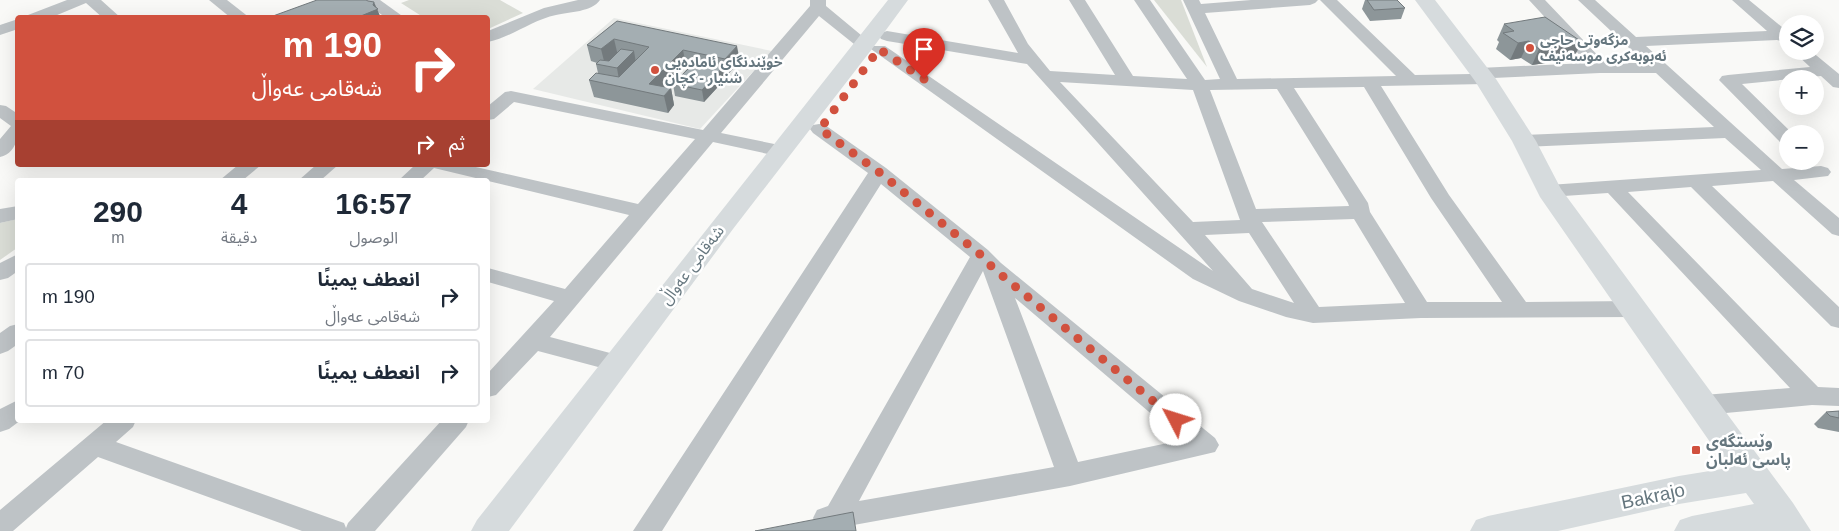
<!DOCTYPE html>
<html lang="ar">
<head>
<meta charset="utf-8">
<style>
  :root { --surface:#fff; --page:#f2f2f3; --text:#1f2937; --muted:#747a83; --line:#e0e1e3 }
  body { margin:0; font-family:Helvetica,"Noto Sans Arabic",sans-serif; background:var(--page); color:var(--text); direction:rtl; height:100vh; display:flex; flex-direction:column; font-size:19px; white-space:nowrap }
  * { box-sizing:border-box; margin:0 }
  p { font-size:16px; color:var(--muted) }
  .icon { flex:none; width:28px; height:28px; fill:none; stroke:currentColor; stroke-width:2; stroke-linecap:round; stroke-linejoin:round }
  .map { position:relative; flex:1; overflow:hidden; direction:ltr }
  .drawer { position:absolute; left:15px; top:178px; width:475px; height:245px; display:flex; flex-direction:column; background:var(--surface); border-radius:5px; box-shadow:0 5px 20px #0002; direction:rtl }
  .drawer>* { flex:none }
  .guide { position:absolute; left:15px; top:15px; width:475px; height:152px; border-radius:5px; box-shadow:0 5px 20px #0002; direction:rtl; background:#d1513e; color:#fff; overflow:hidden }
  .fabs { position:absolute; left:1779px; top:15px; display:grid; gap:10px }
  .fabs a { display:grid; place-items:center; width:45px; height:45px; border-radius:50%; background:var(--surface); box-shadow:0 5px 20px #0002; font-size:25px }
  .pin { position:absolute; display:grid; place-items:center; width:42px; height:42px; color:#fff; margin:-51px -21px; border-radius:50% 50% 50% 0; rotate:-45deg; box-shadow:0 0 5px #0007 }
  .pin .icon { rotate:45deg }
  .me { position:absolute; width:55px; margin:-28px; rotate:310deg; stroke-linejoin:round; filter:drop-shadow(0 0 4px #0008) }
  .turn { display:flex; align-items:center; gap:18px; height:105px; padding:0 25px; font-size:22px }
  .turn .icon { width:65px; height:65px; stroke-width:2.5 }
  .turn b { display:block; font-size:35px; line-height:42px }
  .then { display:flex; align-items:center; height:48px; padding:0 25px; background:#0003; gap:10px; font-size:19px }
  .eta { display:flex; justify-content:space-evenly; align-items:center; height:85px; text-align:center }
  .eta b { font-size:30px; font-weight:800; line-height:35px }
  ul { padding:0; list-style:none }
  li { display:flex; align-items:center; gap:15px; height:68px; margin:0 10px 8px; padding:0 15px; border:2px solid var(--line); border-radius:5px }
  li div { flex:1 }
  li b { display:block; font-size:19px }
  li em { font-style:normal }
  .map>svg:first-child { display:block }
</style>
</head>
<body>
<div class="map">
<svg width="1839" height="531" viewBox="0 0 1839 531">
  <rect width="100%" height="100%" fill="#f9f9f7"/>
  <path fill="#e7e9e7" d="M614 18 772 51 700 129 533 89Z"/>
  <g fill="#daddd6">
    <path d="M409 0H500L523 13 488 29V18L423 17 401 3Z"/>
    <path d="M1154 0H1181L1207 67Z"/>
    <path d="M17 219V248L0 260V223Z"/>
  </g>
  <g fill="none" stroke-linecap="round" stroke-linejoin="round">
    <g fill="#bec3c6" fill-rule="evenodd">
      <path d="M67 0H101L121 18H103L86 3 50 18H26L28 15Z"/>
      <path d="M209 0H227L250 18H231Z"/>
      <path d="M362 0H380L405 18H386Z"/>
      <path d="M578 0H600C592 12 569 12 556 15 532 20 512 37 488 42V31L544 8Z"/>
      <path d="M810 0H826V6L873 45 871 48H859L819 16 721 133 789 147 791 151 789 155 782 157 713 142 550 337 625 357 629 363 625 369 617 372 538 351 496 395 488 397V373L554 301 488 282V268L565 289 629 215 434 168 421 180H399L415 165H467L638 204 695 139 514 102 494 119 488 120V106L505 92 511 91 703 130 810 6Z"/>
      <path d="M988 0H1004L1028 44 1050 71 1115 75 1069 0H1085L1133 76 1187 79 1134 0H1150L1205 80 1220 79 1183 0H1199L1201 4 1251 0H1318L1315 3 1310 5 1205 13 1237 79 1396 76 1320 0H1337L1415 75 1471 74 1473 69 1479 68 1587 63 1529 0H1545L1605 63H1645L1578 0H1595L1636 37 1767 31 1732 0H1749L1788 32V43L1777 40 1646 46 1782 169 1821 166 1828 168 1831 172 1828 176 1794 180 1839 218V236L1832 234 1773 181 1712 186 1839 307V328L1831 326 1691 187 1628 192 1818 387 1839 388V406L1812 405 1704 415 1695 412 1692 405 1695 398 1704 395 1790 388 1608 193 1549 197 1542 195 1539 191 1542 187 1549 185 1761 170 1725 138 1524 147 1517 145 1515 141 1517 137 1524 135 1714 127 1656 73H1600L1493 78 1491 83 1485 84 1381 86 1449 195 1526 302 1634 301 1642 303 1645 309 1642 315 1634 317 1421 318 1313 323 1286 317 1239 301 1193 279 871 49 873 46H885L1213 271 1027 64 887 41 881 39 879 36 881 33 887 31 1018 53ZM1060 82 1193 90 1240 220 1193 222ZM1364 87 1431 198 1502 302H1427L1370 212 1368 203 1294 88ZM1277 89 1348 203 1349 206 1256 209 1210 90ZM1354 219 1405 303 1319 307 1262 222ZM1249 233 1294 303 1252 289 1205 235Z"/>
      <path d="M18 19V29L0 35V25Z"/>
      <path d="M1793 51H1811L1839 74V88L1833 87 1821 76 1742 84 1793 134H1788V144L1781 143 1719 80 1722 76 1728 75 1810 67Z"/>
      <path d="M0 105 6 106 18 114C18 131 20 152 0 157V139L11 126 0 118Z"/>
      <path d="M819 124 825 125 886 168 988 250 1001 263 1215 438 1219 445 1215 452 1070 486 826 530 817 526 813 518 817 510 828 506 970 257 881 184 662 531H633L868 173 813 133 810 129 813 125ZM983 271 1054 467 859 501ZM1015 298 1182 440 1078 462Z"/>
      <path d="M238 165H261L243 180H220Z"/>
      <path d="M316 165H338L321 180H299Z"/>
      <path d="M18 206V219L0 223V209Z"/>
      <path d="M18 254V271L8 278 0 280V263Z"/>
      <path d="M18 324V344L8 351 0 354V333L10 326Z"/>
      <path d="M18 400V420H21L9 429 0 432V409Z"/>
      <path d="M107 420H136L133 427 116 442 344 523 346 528 348 523 442 420H469L466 427 375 531H302L98 457 13 531H0V510Z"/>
    </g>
    <g fill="#d6dbdd" fill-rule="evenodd">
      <path d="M888 0H908L872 49 733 229 509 531H471L477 520Z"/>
      <path d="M1415 0H1435L1496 79 1536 141 1561 189 1793 503 1811 531H1674L1680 520 1692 516 1754 504 1746 493 1679 504 1558 531H1470L1476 520 1488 516 1679 476 1728 468 1540 197 1512 141 1475 81Z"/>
    </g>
  </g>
  <g fill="#8d9699">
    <path d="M1365 0H1397L1405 8 1401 19 1370 21 1362 9Z"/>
    <path d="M617 21 740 62 727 75H726L727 77 704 102 675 96 673 84 689 67 686 66 666 87 671 88 674 105 668 113 594 97 589 80 598 73 596 64 597 63 591 61 587 45Z"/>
    <path d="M1504 24 1573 59 1532 65 1521 58 1510 60 1496 49 1499 42 1497 40Z"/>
    <path d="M1839 411V432L1818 428 1814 424 1826 412Z"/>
  </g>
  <g fill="#737a7d">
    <path d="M374 2 381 18H356L373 5Z"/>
    <path d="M614 39 618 56 605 65 601 49Z"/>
    <path d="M1529 41 1521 58 1510 60 1518 43Z"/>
    <path d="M1582 42 1573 59 1532 65 1539 49Z"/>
    <path d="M737 46 740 62 727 75 725 59Z"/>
    <path d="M683 50 686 66 658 95 649 84Z"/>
    <path d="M634 51 636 63 619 80 617 68Z"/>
    <path d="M725 65 727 77 704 102 702 90Z"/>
    <path d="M671 88 674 105 668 113 664 96Z"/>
  </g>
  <g fill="#a4aeb2" stroke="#737a7d">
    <path d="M317 0H366L368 1 374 2 373 5 378 9 356 18H274L273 16Z"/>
    <path d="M1367 0H1397L1405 8 1374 10Z"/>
    <path d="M1545 17 1582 42 1539 49 1529 41 1518 43 1503 33 1514 31 1504 24Z"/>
    <path d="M617 21 737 46 725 59 683 50 649 84 671 88 664 96 589 80 596 73 619 77 649 47 614 39 601 49 587 45Z"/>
    <path d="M621 49 634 51 617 68 596 64 600 60 609 61Z"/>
    <path d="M697 60 725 65 702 90 673 84Z"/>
    <path d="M1839 411V418L1830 416 1826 412Z"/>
    <path d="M853 512 856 531H755Z"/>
  </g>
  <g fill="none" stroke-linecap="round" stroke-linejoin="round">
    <path stroke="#d1513e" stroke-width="9" stroke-dasharray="0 16.2" d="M924 79 879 49 820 129 879 172 981 255 993 268 1176 420"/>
  </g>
  <g fill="#d1513e" stroke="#fff" stroke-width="2">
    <circle cx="1530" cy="48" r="5"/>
    <circle cx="655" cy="70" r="5"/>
    <rect x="1691" y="445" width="10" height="10" rx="2.5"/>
  </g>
  <g text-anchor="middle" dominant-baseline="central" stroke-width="5" stroke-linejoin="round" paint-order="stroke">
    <g font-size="14" font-weight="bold" fill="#66777f" stroke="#fff" text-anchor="start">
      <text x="1540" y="40">مزگەوتی حاجی<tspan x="1540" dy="16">ئەبوبەکری موسەنیف</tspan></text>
      <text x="665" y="62">خوێندنگای ئامادەیی<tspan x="665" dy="16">شنیار - کچان</tspan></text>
    </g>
    <g font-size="16" fill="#66777f" stroke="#fff">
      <text transform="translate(692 265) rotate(-53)">شەقامی عەواڵ</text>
    </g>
    <g font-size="16" font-weight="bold" fill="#66777f" stroke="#fff" text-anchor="start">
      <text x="1706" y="441">وێستگەی<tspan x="1706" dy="18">پاسی ئەلبان</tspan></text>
    </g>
    <g font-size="19" fill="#66777f" stroke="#fff">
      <text transform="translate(1653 496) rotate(-12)">Bakrajo</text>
    </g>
  </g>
</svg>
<div class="fabs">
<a><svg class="icon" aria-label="layers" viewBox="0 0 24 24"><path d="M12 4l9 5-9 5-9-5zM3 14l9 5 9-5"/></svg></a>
<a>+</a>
<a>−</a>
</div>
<div class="pin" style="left:924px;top:79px;background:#d93025"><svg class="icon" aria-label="arrive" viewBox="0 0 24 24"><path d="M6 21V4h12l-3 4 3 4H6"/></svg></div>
<svg class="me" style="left:1176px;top:420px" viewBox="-20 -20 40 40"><circle r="19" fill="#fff"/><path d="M0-13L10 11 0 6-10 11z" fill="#d1513e"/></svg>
<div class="guide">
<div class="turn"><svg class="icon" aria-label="right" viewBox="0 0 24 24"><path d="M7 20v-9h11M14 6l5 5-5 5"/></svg><div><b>190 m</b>شەقامی عەواڵ</div></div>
<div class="then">ثم<svg class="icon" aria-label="right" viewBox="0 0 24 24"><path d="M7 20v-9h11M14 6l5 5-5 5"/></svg></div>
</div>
<section class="drawer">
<div class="eta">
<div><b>16:57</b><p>الوصول</p></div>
<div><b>4</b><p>دقيقة</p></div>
<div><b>290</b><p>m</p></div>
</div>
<ul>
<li><svg class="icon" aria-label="right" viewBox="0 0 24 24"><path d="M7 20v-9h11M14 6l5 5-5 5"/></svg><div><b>انعطف يمينًا</b><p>شەقامی عەواڵ</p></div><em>190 m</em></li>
<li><svg class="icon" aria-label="right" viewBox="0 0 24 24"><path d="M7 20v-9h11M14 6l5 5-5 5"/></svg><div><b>انعطف يمينًا</b></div><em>70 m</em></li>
</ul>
</section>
</div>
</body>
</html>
